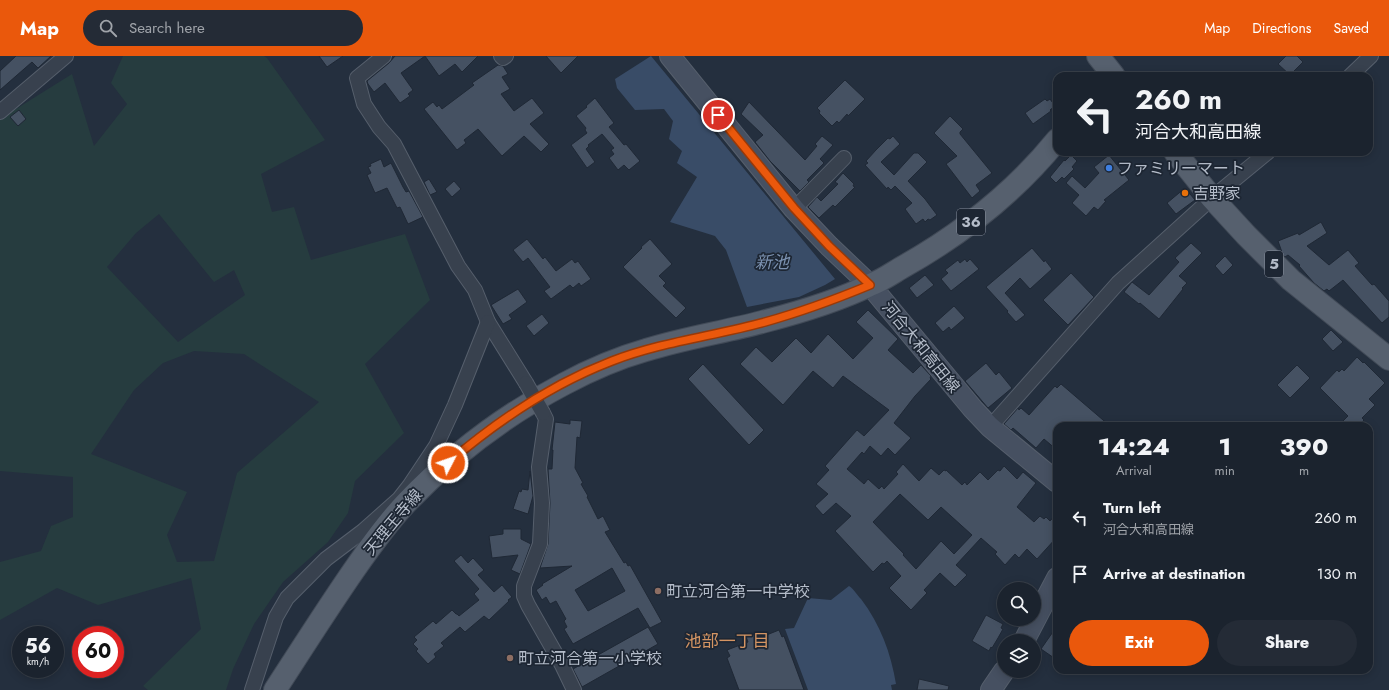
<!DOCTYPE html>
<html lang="en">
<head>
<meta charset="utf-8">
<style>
  :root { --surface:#1b232e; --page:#242b36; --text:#f1f3f6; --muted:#a0a4aa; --line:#39404a; --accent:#ea580c }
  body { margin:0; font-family:Jost,"Noto Sans JP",sans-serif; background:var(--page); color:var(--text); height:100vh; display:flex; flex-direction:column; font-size:15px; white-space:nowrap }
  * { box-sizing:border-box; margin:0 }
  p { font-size:13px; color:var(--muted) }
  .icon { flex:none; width:22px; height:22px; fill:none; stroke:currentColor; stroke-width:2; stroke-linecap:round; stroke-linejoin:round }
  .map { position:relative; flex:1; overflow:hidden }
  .panel { position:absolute; left:1053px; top:366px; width:320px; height:252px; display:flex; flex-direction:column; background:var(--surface); border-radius:12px; box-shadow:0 2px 10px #0003,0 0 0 1px var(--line) }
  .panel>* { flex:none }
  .banner { position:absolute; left:1053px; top:16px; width:320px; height:84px; border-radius:12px; box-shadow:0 2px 10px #0003,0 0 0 1px var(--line); background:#1b232e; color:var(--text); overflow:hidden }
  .fabs { position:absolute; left:997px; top:526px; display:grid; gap:8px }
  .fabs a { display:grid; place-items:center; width:44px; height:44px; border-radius:50%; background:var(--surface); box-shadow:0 2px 10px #0003,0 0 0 1px var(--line); font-size:20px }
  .speed { position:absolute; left:12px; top:570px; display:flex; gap:8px; font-size:20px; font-weight:700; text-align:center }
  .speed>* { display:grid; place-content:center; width:52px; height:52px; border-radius:50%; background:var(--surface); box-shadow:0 2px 10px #0003,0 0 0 1px var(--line); line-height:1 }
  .speed small { font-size:10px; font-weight:400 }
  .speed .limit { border:6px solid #d22; background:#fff; color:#111 }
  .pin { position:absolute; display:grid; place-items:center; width:34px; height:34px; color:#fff; margin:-17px; border:2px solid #fff; border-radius:50%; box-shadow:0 1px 4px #0007 }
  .me { position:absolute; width:44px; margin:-22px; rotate:49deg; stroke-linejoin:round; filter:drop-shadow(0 0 3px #0008) }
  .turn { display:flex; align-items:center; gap:14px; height:84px; padding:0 16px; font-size:18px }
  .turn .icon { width:52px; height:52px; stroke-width:2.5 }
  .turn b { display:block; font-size:28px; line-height:34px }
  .eta { display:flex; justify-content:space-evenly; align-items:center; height:68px; text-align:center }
  .eta b { font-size:24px; font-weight:800; line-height:28px }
  .button { display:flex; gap:8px; margin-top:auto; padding:8px 16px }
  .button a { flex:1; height:46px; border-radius:24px; background:var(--accent); color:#fff; font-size:16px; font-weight:800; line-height:46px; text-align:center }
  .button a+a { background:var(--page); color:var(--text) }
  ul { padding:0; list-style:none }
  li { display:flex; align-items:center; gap:12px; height:56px; padding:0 16px }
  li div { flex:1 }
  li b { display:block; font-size:15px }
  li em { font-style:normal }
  header { display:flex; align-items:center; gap:24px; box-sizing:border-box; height:56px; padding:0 20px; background:var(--accent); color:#fff }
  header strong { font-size:19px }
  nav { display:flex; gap:22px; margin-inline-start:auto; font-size:14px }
  .search { width:280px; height:36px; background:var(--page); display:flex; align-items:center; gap:10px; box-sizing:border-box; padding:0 14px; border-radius:22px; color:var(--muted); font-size:15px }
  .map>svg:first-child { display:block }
</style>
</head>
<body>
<header>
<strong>Map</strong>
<div class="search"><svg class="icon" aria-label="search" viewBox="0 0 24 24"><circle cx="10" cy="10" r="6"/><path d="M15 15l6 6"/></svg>Search here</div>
<nav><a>Map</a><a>Directions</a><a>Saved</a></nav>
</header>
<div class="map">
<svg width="1389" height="634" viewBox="0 0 1389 634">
  <rect width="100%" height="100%" fill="#242f3e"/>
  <path fill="#263c3f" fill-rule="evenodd" d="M123 0H264L267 2 325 84 261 118 272 156 294 151 311 204 405 178 430 244 365 308 404 377 355 425 348 457 328 486 283 526 254 568 233 613 226 634H148L143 630 201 573 191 522 98 549 57 532 0 564V506L41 495 51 470 73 461V421L0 415V63L72 18 94 90 127 48 111 27ZM159 158 214 226 234 214 245 239 178 286 107 211 136 177ZM194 295 244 298 319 346 237 417 214 505 177 506 167 479 187 436 91 398 134 334 163 307Z"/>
  <g fill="#394c67">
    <path d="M651 0 835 223 825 229 799 241 747 251 726 194 715 180 670 166 697 121 677 107 682 95 669 83 673 65 664 53 635 54 617 32 615 23Z"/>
    <path d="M849 530C854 533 857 539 861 543 880 568 891 597 896 628L891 629 892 634H808L785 573 794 572 808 542 831 544Z"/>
  </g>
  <g fill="#455162" stroke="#1f2835" fill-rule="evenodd">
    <path d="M16 0H51L38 12 32 6 0 34V15Z"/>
    <path d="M319 0H343L327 11Z"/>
    <path d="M395 0H478L462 16 455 8 439 20 425 0 401 17 413 34 408 38 410 40 400 47 385 27 374 36 368 28 367 25 389 7Z"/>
    <path d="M546 0H578L561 17Z"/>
    <path d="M1286 0H1297L1303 6 1290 19 1278 8Z"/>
    <path d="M498 9 503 10 508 18 502 21 510 33 501 38 514 55 532 42 544 57 530 68 549 88 541 96 524 80 502 100 478 73 464 84 466 87 457 94 424 53 433 46 437 51 439 49 442 53 474 29 472 27Z"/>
    <path d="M845 24 865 43 848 60 847 58 839 67 837 65 832 70 819 57 820 55 817 52Z"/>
    <path d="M595 42 614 67 609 71 624 89 626 88 640 105 629 114 624 109 618 114 609 102 614 98 611 94 614 92 602 78 588 89 589 90 586 93 595 106 587 112 571 89 587 77 585 74 586 72 576 60 587 51 586 50Z"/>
    <path d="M1045 43 1047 45 1050 43 1055 50 1050 54 1051 55 1033 68 1025 57Z"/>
    <path d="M749 46 805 104 817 90 815 88 822 80 833 89 820 103 824 107 807 124 809 126 800 135 770 105 755 86 763 79 741 58Z"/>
    <path d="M19 54 26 63 18 70 10 61Z"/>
    <path d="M950 60 963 73 960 76V78L992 117 976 129 980 135 972 142 946 108 957 100 934 77Z"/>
    <path d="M893 80 900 88 881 106 894 119 914 97H918L927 106 908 125 925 143 937 159 930 164 928 163 925 166 923 163 916 168 905 153 912 147 895 130 891 134 888 131 887 133 865 109 868 107 866 105 876 94 888 82 890 83Z"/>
    <path d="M1071 99 1077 105 1072 111 1074 113 1064 123 1062 121 1056 127 1050 121 1064 104 1065 105Z"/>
    <path d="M1109 99 1129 124 1104 144 1106 145 1098 154 1094 151 1086 160 1072 147 1079 139 1066 127 1072 120 1085 132 1099 117 1094 111Z"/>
    <path d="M381 103 384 111 391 107 403 131 406 136 409 135 423 161 408 168 400 151 397 152 387 132 375 137 367 119 371 117 368 111 371 110 370 108Z"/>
    <path d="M843 117 854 128 853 130 855 131 835 151 833 149 819 162 808 151 817 141 821 145 838 128 835 126Z"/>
    <path d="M429 123 437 136 430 139 424 126Z"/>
    <path d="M454 125 461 133 452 141 445 133Z"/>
    <path d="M1185 132 1195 144 1176 158 1167 147Z"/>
    <path d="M1321 166 1327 177 1307 190 1329 209 1348 194 1359 207 1355 210 1372 229 1374 228 1389 245V261L1382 267 1343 224 1329 235 1327 233 1324 235 1314 227 1299 210 1300 209 1288 199 1285 201 1283 199 1278 185 1298 177 1299 179Z"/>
    <path d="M527 183 543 203 545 201 556 215 572 203 575 207 578 205 591 223 581 230 579 227 573 232 570 229 551 243 544 235 550 231 528 202 523 206 513 194Z"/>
    <path d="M650 183 672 208 659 220 666 227 663 230 686 252 676 262 623 211 642 192 641 191Z"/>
    <path d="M1191 187 1202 197 1179 220 1187 227 1182 232 1183 233 1159 263 1140 247 1139 248 1124 236 1132 226 1149 239 1179 206 1175 202Z"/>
    <path d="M1032 192 1044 206 1045 204 1052 213 1030 233 1020 222 1005 237 1025 259 1016 266 1007 256 1008 255 986 231Z"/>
    <path d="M1225 200 1233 209 1223 219 1215 210Z"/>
    <path d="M965 203 967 206 970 203 979 213 951 235 941 223 948 217 945 214 958 204 960 207Z"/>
    <path d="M1071 217 1094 241 1068 269 1043 244Z"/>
    <path d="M925 219 934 229 917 242 909 232Z"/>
    <path d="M518 233 527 246 509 259 512 263 503 268 491 249Z"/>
    <path d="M954 250 965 262 951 274 949 271 943 276 935 267Z"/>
    <path d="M868 254 898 283 888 294 913 317 921 309 931 320 930 322 931 323 915 340 894 367 911 382 895 399 888 392 881 400 870 390 864 398 862 396 847 413 864 428 868 423 879 433 882 430 884 433 898 418 896 416 903 408 919 425 931 412 939 419 944 414 946 415V414L962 429 965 426 967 429 980 416 988 424 998 414 1000 415 1004 410 1017 423 1023 416 1036 427 1017 451 1034 466 1040 460 1044 463 1046 461 1050 465 1057 457V481L1037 503 1027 493 1019 502 1015 498 1005 509 995 498 997 496 981 482 956 509 967 519 955 531 940 517 924 534 927 537 911 554 889 532 901 520 887 505 884 508 882 507 873 516 835 475 851 460 836 447 823 459 815 450 828 438 816 428 829 414 825 410 857 374 864 380 889 354 843 320 833 332 813 315 783 349 740 308 756 291 772 306 796 282 811 297 828 278 853 303 873 282 856 266ZM900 438 928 464 941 451 972 479 954 498 941 485 916 513 903 499 904 498 873 466Z"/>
    <path d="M542 258 549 267 534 280 526 270Z"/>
    <path d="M1331 274 1343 286 1333 295 1322 283Z"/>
    <path d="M1357 301 1363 307 1364 306 1385 327 1369 343 1375 349 1362 362 1364 364 1358 370H1338L1348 360 1320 332 1337 314 1339 316 1342 313 1344 315Z"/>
    <path d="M986 307 996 319 999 316 1012 332 988 352 965 325Z"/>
    <path d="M703 308 764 374 749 389 688 323Z"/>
    <path d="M1297 309 1310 322 1290 342 1277 329Z"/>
    <path d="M1061 328 1110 370H1057V394L1044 383 1036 392 1013 372 1011 374 1004 368 1018 352 1019 354 1021 352 1029 359 1055 330 1057 332Z"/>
    <path d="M570 364 582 365 580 382 577 381 575 412 583 427 581 428 588 440 587 441 598 463 603 460 610 474 605 476 624 507 626 506 628 510 630 509 662 566 650 572 638 552 573 588 564 573 567 571 564 565 566 563 556 545 550 548 546 541 542 544 536 534 543 529 542 528 572 510 540 512 548 488 550 447 548 413H552L553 394H552L555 366 570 368ZM612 512 625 535 588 555 575 534Z"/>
    <path d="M530 415 533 440 528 458 513 453 519 435 521 436 522 433 528 434Z"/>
    <path d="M503 473H521V483L531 488 520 518 511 514 518 499 492 502 489 480 503 478Z"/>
    <path d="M461 499 468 507 473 502 484 514 478 519 494 536 502 529 512 541 508 544 509 545 489 564 484 560 465 576 460 571 441 587 444 590 434 598 436 601 428 608 416 595 418 593 413 588 417 584 414 581 433 565 436 568 452 554 456 558H457L459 560 479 544 474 538 479 533 454 505Z"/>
    <path d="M986 559 1003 568 1001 572 1003 573 998 582 992 592 991 591 989 595 972 585Z"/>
    <path d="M1057 570V604L1041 593Z"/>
    <path d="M648 571 658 588 582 631 573 613Z"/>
    <path d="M779 574 782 581 784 580 804 634H739L727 602 730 600 727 594 748 586 746 581 757 577 759 582Z"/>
    <path d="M919 623 949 630 948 634H917Z"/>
  </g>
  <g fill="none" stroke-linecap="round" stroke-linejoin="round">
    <g stroke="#565f6c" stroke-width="16">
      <g id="minor">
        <path d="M384 0 357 22 364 48 379 71 394 88 458 210 475 234 488 266 526 327"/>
        <path d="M501 0 503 2 506 0"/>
        <path d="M1350 20 1371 0"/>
        <path d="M0 56 66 0"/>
        <path d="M794 153 844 102"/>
        <path d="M543 357 546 363 539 411 542 447 540 488 524 530V540L528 549 562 609 574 634"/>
        <path d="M990 371 1118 227 1212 142 1268 96"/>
        <path d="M252 634 276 561 287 542 326 503 363 475 399 443 410 429 436 390 455 349 488 266"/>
      </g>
    </g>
    <g stroke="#565f6c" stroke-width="22">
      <g id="secondary">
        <path d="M670 0 794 153 829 190 870 229 973 353 990 371 1057 426"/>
        <path d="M1024 585 1057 522"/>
        <path d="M991 634 1004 615"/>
      </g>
    </g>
    <g stroke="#414a57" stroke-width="24">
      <g id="primary">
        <path d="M1098 0 1114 20"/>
        <path d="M1175 96 1212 142 1246 179 1291 224 1389 303"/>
        <path d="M275 634C301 594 327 553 354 514 370 491 387 467 406 447 452 399 505 359 564 328 590 314 618 302 646 294 684 282 724 276 762 266 797 257 838 245 870 229 881 225 891 218 901 212 960 179 1014 137 1057 84"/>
      </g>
    </g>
    <use href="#minor" stroke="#38414e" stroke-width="14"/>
    <use href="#secondary" stroke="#465061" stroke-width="20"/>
    <use href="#primary" stroke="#56606e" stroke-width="22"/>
    <g stroke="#565f6c" stroke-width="16" stroke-linecap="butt">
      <path id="minor-bridge" d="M526 327 543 357"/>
    </g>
    <use href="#minor-bridge" stroke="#38414e" stroke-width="14"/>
  </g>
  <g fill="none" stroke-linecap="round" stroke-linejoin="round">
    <g stroke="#983908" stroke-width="10">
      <path id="route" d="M448 407C497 365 552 328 612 305 661 286 714 280 765 266 801 256 836 243 870 229L829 190 794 152 718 59"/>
    </g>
    <use href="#route" stroke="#ea580c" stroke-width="7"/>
  </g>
  <circle fill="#3f7fe0" stroke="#1d2633" stroke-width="1.5" cx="1109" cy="112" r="4"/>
  <circle fill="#e8710a" stroke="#1d2633" stroke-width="1.5" cx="1185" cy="137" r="4"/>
  <g fill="#8d6e63" stroke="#1d2633" stroke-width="1.5">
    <circle cx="658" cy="535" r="4"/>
    <circle cx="510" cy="602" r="4"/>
  </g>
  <g text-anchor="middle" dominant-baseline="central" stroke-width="3.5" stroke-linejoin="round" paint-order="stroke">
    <g fill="#1d2633" stroke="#878f9c" stroke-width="1">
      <rect x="957" y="153" width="28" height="26" rx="3"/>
      <rect x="1265" y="195" width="18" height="26" rx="3"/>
    </g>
    <g font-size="15" font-weight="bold" fill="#b4bcc9">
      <text x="971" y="166">36</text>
      <text x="1274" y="208">5</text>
    </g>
    <g font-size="16" fill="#b4bcc9" stroke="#1d2633" text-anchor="start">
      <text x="1117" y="112">ファミリーマート</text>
      <text x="1193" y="137">吉野家</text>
      <text x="666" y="535">町立河合第一中学校</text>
      <text x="518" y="602">町立河合第一小学校</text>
    </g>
    <g font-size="16" fill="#b4bcc9" stroke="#1d2633">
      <text transform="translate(921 291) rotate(51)">河合大和高田線</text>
      <text transform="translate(393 466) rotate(-50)">天理王寺線</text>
    </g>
    <g font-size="17" font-style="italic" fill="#7c92b1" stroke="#1d2633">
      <text x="772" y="206">新池</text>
    </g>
    <g font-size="17" fill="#d59563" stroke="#1d2633">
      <text x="727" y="585">池部一丁目</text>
    </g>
  </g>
</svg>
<div class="fabs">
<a><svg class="icon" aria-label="search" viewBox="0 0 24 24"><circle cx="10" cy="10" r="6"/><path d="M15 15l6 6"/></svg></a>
<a><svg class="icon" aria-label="layers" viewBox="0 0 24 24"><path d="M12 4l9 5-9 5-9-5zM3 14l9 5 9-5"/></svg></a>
</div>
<div class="speed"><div>56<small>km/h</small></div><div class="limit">60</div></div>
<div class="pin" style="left:718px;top:59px;background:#d93025"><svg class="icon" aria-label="arrive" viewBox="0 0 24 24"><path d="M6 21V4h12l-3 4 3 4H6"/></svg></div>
<svg class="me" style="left:448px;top:407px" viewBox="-20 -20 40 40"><circle r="17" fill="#ea580c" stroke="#fff" stroke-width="3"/><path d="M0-11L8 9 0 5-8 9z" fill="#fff"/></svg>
<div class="banner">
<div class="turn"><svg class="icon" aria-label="left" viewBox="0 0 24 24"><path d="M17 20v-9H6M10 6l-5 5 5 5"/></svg><div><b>260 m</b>河合大和高田線</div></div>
</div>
<section class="panel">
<div class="eta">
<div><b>14:24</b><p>Arrival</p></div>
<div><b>1</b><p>min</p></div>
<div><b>390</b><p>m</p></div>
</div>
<ul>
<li><svg class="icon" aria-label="left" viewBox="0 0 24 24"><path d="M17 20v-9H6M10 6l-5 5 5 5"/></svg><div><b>Turn left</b><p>河合大和高田線</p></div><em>260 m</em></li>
<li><svg class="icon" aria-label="arrive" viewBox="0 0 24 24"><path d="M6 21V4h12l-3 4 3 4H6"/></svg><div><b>Arrive at destination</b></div><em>130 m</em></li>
</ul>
<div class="button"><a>Exit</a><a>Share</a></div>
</section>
</div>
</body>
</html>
